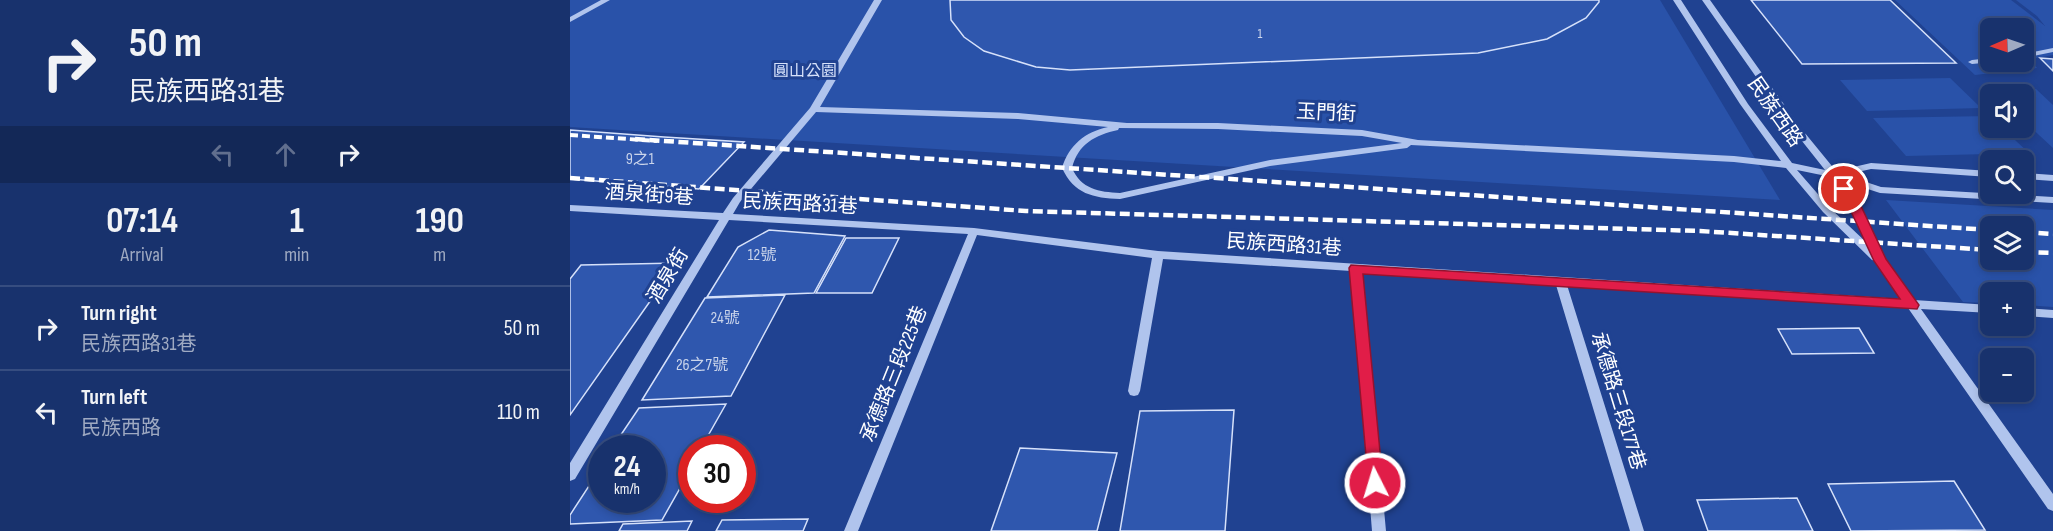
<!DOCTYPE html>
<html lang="en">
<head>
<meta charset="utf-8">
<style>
  :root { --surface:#18326d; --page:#253e75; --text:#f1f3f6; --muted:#9faac2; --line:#364d80 }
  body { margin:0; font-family:"Sofia Sans Condensed","Noto Sans TC",sans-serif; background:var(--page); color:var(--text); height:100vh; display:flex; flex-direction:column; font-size:22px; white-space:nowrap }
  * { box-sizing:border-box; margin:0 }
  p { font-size:20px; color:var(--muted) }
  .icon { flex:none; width:33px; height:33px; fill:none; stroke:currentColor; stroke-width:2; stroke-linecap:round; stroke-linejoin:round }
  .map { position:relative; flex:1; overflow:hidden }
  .panel { display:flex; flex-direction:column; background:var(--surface); width:570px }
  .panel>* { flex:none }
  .top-card { background:#18326d; color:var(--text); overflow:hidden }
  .needle { width:39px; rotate:268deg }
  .tools { position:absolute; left:1410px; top:18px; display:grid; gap:12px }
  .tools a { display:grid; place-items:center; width:54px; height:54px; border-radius:9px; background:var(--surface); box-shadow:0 3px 9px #0003,0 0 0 2px var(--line); font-size:30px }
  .speed { position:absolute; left:18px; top:435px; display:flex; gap:12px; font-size:30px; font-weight:700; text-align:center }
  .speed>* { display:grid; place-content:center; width:78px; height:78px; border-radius:50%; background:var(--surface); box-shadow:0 3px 9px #0003,0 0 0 2px var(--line); line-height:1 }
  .speed small { font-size:15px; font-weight:400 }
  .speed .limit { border:9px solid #d22; background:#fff; color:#111 }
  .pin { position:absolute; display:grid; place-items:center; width:51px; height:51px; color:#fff; margin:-26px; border:3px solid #fff; border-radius:50%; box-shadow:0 2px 6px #0007 }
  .me { position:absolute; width:66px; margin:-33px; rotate:355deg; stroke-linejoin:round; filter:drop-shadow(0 0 4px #0008) }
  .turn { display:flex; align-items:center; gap:21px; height:126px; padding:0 30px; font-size:27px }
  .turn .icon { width:78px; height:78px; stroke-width:2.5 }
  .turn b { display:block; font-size:42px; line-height:51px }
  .lanes { display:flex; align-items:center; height:57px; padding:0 30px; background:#0003; justify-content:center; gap:30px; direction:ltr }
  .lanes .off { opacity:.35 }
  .eta { display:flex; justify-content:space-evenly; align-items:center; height:102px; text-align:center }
  .eta b { font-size:36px; font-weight:700; line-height:42px }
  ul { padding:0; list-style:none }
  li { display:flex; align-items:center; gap:18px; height:84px; padding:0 30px; border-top:2px solid var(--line) }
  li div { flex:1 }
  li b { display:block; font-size:22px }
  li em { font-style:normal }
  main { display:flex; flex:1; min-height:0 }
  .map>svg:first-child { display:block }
</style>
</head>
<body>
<main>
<section class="panel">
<div class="top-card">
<div class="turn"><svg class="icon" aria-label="right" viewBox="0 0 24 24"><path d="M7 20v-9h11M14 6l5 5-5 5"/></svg><div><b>50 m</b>民族西路31巷</div></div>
<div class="lanes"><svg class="icon off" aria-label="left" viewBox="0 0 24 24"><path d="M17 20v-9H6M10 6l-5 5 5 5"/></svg><svg class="icon off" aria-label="ahead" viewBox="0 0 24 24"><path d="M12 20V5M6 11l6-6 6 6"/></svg><svg class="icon" aria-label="right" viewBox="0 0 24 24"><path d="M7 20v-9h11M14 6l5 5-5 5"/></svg></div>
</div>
<div class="eta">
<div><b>07:14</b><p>Arrival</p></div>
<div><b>1</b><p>min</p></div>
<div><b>190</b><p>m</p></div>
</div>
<ul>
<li><svg class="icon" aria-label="right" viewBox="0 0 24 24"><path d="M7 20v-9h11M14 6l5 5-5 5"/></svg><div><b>Turn right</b><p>民族西路31巷</p></div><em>50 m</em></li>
<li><svg class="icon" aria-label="left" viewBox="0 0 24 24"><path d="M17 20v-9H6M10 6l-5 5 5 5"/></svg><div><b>Turn left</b><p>民族西路</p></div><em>110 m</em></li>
</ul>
</section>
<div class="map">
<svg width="1483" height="531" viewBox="0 0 1483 531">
  <rect width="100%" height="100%" fill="#204291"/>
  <g fill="#2952a9" fill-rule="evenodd">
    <path d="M0 0H1090L1210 200 0 127Z"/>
    <path d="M1325 0H1441L1475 26 1467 16 1446 0H1483V55L1460 59 1467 68 1405 75ZM1420 28H1454V62H1420Z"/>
    <path d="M1380 78 1411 108 1297 111 1270 80Z"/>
    <path d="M1466 89 1483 105V148L1454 121V94H1425L1420 90Z"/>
    <path d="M1420 116V128H1432L1459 153 1336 156 1303 118Z"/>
    <path d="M1316 200 1483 210V307L1454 305V292H1420V303L1393 302ZM1420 226H1454V260H1420Z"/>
  </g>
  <g fill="#2f57ae" stroke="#d6e1fa" stroke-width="1.5">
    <path d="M380 0H1029V2L1016 18 977 39 908 53 500 70 466 67 414 51 394 37 381 20Z"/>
    <path d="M1181 0H1320L1386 63 1232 64Z"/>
    <path d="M1470 58 1483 59V71Z"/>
    <path d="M0 130 94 137 174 142 129 189 0 179Z"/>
    <path d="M199 230 275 236 244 293 137 297 168 247Z"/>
    <path d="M276 238H329L302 293H246Z"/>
    <path d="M107 263 0 415V279L11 265Z"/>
    <path d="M215 295 161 396 72 400 135 298Z"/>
    <path d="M1289 328 1304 353 1222 354 1208 329Z"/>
    <path d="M156 404 131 448H122V467L92 520 0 524V515L32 466V500H82V448H42L69 408Z"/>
    <path d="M664 410 655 531H550L570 411Z"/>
    <path d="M450 448 547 453 527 531H421Z"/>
    <path d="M1384 481 1415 530 1281 531 1258 484Z"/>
    <path d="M1227 498 1243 531H1138L1127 500Z"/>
    <path d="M238 519 233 531H146L152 520Z"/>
    <path d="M122 521 117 531H49L53 524Z"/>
  </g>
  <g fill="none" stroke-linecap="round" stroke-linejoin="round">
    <g fill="#b0c4ed" fill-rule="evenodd">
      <path d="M31 0H40L0 22V17Z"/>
      <path d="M304 0H312L250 107 448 113 557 123H648L792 130 848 140 1164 156 1211 161 1170 104 1103 0H1111L1178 104 1222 163 1255 170 1224 131 1132 0H1140L1230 127 1266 171 1301 163 1420 171V177L1301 169 1275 175 1311 187 1483 197V203L1310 193 1273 181 1289 204 1315 259 1344 300 1420 305V313L1351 309 1483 494V511L1478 509 1338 308 997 285 1074 531H1060L986 285 792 272 816 531H802L781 271 593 259 570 391 568 395 564 396 560 395 558 391 582 258 407 235 288 531H274L398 234 159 220 5 479 0 481V463L149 220 0 211V205L153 213 163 198 240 108ZM246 112 448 119 538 127C515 132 499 145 492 168 504 194 523 198 550 199L700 166 837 148 841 145 1164 162 1216 168 1253 212 1302 260 1306 261 1332 299 588 251 404 228 163 214 170 202ZM549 128 648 129 792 136 832 143 700 160 550 193C529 192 511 189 502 168 508 144 525 135 548 130ZM1227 170 1261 177 1279 205 1297 243 1260 208Z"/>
      <path d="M1483 48V52L1454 58V54Z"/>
      <path d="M1420 58V62H1423L1402 64 1398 62 1402 60Z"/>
      <path d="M1454 173 1483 175V181L1454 179Z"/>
      <path d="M1454 308 1483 310V318L1454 316Z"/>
    </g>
    <path stroke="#fff" stroke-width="4" stroke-dasharray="8 4" stroke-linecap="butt" d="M0 135 87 141"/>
    <g stroke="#fff" stroke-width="4.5" stroke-dasharray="10 4.5" stroke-linecap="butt">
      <path d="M65 139 1420 230"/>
      <path d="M0 178 456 211 1130 231 1420 250"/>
      <path d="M1454 232 1483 234"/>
      <path d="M1454 252 1483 253"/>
    </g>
  </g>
  <path fill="#e11d48" stroke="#92132f" stroke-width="1.5" d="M1274 185 1278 187 1290 204 1316 259 1349 305 1347 309 793 274 813 483 811 489 805 491 799 489 779 268 781 265 1330 299 1304 261 1278 205 1267 189Z"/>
  <g text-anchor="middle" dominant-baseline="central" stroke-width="6" stroke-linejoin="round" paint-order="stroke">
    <g font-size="14" fill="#cbd5eb">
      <text x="690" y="33">1</text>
    </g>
    <g font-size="16" fill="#d6e1fa" stroke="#204291">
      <text x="235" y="71">圓山公園</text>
    </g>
    <g font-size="16" fill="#cbd5eb">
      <text x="70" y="159">9之1</text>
      <text x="192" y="255">12號</text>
      <text x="155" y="318">24號</text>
      <text x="132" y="365">26之7號</text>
    </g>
    <g font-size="20" fill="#fff" stroke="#204291">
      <text transform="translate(1205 112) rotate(55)">民族西路</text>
      <text transform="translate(756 113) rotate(3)">玉門街</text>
      <text transform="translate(79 195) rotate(4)">酒泉街9巷</text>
      <text transform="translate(230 204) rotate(3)">民族西路31巷</text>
      <text transform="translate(714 245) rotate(4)">民族西路31巷</text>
      <text transform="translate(98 276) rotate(-59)">酒泉街</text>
      <text transform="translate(324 374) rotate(-68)">承德路三段225巷</text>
      <text transform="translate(1048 401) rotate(73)">承德路三段177巷</text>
    </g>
  </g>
</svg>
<div class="tools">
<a><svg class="needle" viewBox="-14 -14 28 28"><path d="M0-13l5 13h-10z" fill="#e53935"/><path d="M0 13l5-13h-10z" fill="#9faac2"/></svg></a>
<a><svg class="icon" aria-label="sound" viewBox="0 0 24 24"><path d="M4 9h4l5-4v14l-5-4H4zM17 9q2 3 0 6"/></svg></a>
<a><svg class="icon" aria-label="search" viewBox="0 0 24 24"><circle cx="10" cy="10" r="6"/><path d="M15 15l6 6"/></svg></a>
<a><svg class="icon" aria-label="layers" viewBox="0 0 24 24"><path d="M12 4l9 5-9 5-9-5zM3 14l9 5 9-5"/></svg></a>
<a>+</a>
<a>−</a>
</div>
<div class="speed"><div>24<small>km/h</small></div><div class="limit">30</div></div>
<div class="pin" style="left:1274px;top:189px;background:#d93025"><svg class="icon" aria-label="arrive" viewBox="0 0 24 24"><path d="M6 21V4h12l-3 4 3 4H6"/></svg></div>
<svg class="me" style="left:805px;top:483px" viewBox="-20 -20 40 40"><circle r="17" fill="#e11d48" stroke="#fff" stroke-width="3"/><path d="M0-11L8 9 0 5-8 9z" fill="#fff"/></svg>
</div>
</main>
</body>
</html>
